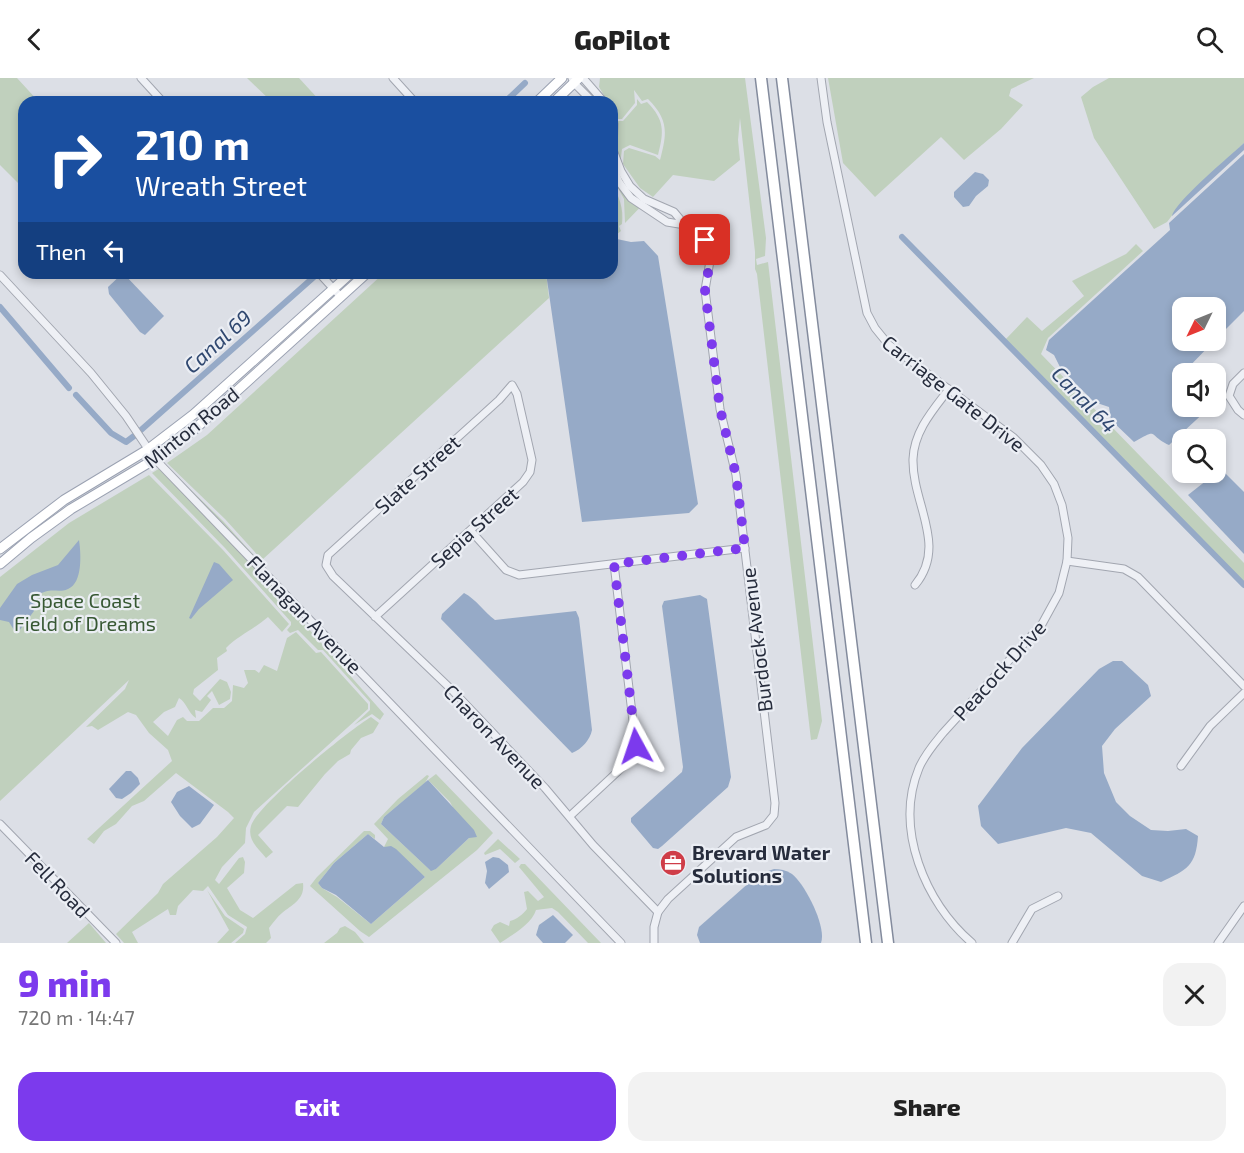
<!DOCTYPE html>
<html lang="en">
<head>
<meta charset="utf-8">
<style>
  :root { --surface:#fff; --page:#f2f2f2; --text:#222; --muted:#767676; --accent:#7c3aed }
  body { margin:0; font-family:"Exo 2",sans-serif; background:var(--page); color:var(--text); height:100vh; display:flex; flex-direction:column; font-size:22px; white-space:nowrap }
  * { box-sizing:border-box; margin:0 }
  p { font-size:20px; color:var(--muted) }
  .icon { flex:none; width:33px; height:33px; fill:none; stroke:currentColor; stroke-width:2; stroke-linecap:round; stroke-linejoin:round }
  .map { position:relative; height:865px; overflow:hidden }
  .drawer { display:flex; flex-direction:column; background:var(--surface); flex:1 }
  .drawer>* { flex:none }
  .banner { position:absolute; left:18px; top:18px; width:600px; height:183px; border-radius:18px; box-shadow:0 3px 9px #0003; background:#1a4fa0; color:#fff; overflow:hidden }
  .needle { width:39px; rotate:227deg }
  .buttons { position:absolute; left:1172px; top:219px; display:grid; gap:12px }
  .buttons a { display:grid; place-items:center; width:54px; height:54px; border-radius:12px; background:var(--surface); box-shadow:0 3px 9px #0003; font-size:30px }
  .pin { position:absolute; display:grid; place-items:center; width:51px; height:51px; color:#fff; margin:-26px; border-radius:12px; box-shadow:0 3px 9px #0006 }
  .me { position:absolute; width:66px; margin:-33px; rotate:355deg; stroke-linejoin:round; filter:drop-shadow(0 0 4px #0008) }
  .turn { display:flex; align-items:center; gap:21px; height:126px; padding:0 18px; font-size:27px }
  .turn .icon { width:78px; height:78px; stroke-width:2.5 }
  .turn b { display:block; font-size:42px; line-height:51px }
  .then { display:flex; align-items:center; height:57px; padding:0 18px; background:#0003; gap:12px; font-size:22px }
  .round { display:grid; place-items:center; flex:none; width:63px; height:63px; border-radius:18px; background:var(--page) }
  .overview { display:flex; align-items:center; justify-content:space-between; height:102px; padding:0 18px }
  h1 { font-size:36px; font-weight:800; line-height:45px; color:var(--accent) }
  .button { display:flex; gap:12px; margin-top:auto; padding:12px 18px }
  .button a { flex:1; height:69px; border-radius:18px; background:var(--accent); color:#fff; font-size:24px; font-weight:800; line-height:69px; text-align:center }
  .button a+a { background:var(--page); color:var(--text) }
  header { display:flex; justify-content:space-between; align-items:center; height:78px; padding:0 18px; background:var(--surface); font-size:27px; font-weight:800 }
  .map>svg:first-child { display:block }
</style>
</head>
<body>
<header><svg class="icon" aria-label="back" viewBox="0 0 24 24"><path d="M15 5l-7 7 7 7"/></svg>GoPilot<svg class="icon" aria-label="search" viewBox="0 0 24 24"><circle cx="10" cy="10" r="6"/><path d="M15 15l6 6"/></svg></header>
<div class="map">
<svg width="1244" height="865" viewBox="0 0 1244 865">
  <rect width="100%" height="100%" fill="#dcdfe6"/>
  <g fill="#c0d0bd">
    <path d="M0 0H17L39 24H24V111L0 87Z"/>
    <path d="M247 0H299L321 24H272Z"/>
    <path d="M600 0H745L766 160 765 178 756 181 757 187 768 184 822 643 817 661 811 662 757 196 755 191V174L740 40 738 62 740 82 714 103 673 97 653 119 640 110 623 86 624 73 629 70 655 78 660 82C667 55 669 42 648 21L642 23 634 12 635 25 622 41H618L612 30V24H608L599 9Z"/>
    <path d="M828 0H1034L1011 11 1009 18 1023 27 1001 51 964 82 941 59 875 119 843 85Z"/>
    <path d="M1109 0H1244V65L1184 122 1167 144 1154 151 1094 60 1081 19 1093 9Z"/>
    <path d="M637 21 641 26 647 24C665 42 664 54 658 77L630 67 622 71 620 87 638 112 649 120 625 145 624 121 612 99V36L617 43H623L637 27Z"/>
    <path d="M612 105C619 119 624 130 622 146L619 148 621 153 612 160Z"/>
    <path d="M1136 166 1143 173 1048 260 1041 276 1244 485V507L1004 263 1027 239 1042 253 1084 218 1072 203 1126 176Z"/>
    <path d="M384 195H546L549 220 262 482 225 441 167 385 207 357Z"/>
    <path d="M165 387 223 443 258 482 254 486V489L384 636 380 642 372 636 354 647 370 632V624L323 572H318L298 552 290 555 287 552 291 547V544L225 470 152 395Z"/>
    <path d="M149 397 223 472 289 546 282 554 268 539C254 551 238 558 226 570L227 573 217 580 218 592 194 611 193 616 200 623 220 601 227 604 231 614 230 621 219 627 212 613 207 618 211 622 202 634 195 632 196 640C188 635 187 625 179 620L175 629 164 634 153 644 168 658 177 642 183 639 187 643H199L213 630H224L232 623 233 607 244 610 248 605 244 592H255L259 595 264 587 277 593 287 560 296 554 316 575 321 574 368 626V631L254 734 246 750 245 765 222 789 215 802 219 806 239 780 243 779 245 784 244 795 227 810 240 832 253 840 296 806 303 805C305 821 293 826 282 835 277 839 273 845 269 850L271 860 266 865H235L245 856 247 849 228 837 208 808 203 813 193 812 178 828 176 837H170L168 831 132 854 138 865H124L116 856 158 815 163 806 217 759 234 740 228 734 176 695 144 723 132 728 116 746 104 753 94 766 87 761 172 683 168 672 149 655 136 637 128 634 98 652 92 648 86 649 125 611 129 602 0 723V499L69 445Z"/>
    <path d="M371 639 379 645 373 655 361 660 351 672 350 676 338 683 325 696 298 729 287 728 258 757 273 774 266 780C258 770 247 762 251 748 257 727 349 652 371 639Z"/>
    <path d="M436 696 493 755 477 772 369 859 360 853 310 808 317 799 364 753H370L375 757V761L368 756 334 785 318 805 322 810 337 819 371 846 425 799 384 769 388 761 374 746 398 721 427 697 429 698 425 705 384 739 381 746 430 792 436 791 469 760 450 724 428 702Z"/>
    <path d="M498 761 520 781 515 785 500 771 485 777 484 775Z"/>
    <path d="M521 786H525L601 865H588L558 834 552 830 536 832C532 846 512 857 500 865L491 852 494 847 500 844 509 848 510 843C517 841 522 837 527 831L524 814 528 813 538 823 544 819 519 789Z"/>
    <path d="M207 812 225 838 244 851 243 855 231 865H217L229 852Z"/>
    <path d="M89 845 106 865H67Z"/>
    <path d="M345 848 355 854 364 865H324L337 855 340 850Z"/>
  </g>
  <g fill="#96aac7">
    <path d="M1244 65V72L1172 138C1176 123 1230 78 1244 65Z"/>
    <path d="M1244 76V233L1215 262V230H1182V262H1215L1182 296V328L1209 330 1169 367C1147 357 1160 349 1134 364L1111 342 1109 329 1094 324 1061 291 1054 277 1046 272 1049 262 1170 152 1169 145Z"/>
    <path d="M975 94 983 96 989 102 988 108 976 118 969 128 963 129 954 119V114Z"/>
    <path d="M612 160 631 164 644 163 658 178 698 426 689 435 582 444 546 195H612Z"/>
    <path d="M123 195 164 238 145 257 140 254 109 216 108 209Z"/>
    <path d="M1221 391 1244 414V476L1188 417Z"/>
    <path d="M79 462C81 475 83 505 68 511 57 516 51 508 37 518L34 533 19 553 14 552 9 544 0 542V530L17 506 32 497 58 487Z"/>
    <path d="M214 484 219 486 233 502 199 531 191 541 189 540Z"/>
    <path d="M464 515C476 521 484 534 495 542L576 533 579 540 592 652C590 662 582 671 572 675L441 541 442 536Z"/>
    <path d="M700 517 707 521 731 699 728 709 662 768 658 771 653 770 631 744V740L682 694 683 689 662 528 664 523Z"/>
    <path d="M1113 583H1122L1148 607 1151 618 1115 651 1102 668 1104 695 1116 724 1130 738 1151 752 1168 753 1186 751 1198 758C1196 788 1187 792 1161 804L1142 798 1091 755 1066 750 998 766 981 748 978 728 1022 670 1099 591Z"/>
    <path d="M126 693H131L138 700 140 706 131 715 122 721 116 720 109 711Z"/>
    <path d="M428 702 474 752 477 759 469 760 436 791 431 793 381 746 384 739Z"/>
    <path d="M189 708 214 727 200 746 192 750 180 738 171 724 177 714Z"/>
    <path d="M368 756 384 769 391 768 396 771 425 799 371 846 336 817 322 810 318 805 334 785Z"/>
    <path d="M493 779 499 780 508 787 509 794 489 811 485 805 487 793 485 784Z"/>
    <path d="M774 791C780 791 786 792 792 796 805 806 827 849 821 865H700L697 857 699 849 751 803 759 796Z"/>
    <path d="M553 837 573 857 565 865H543L536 857 539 847Z"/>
  </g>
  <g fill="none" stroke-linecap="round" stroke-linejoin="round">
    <g stroke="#96aac7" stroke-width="6">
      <path d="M505 24 525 5"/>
      <path d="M902 159 1244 507"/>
      <path d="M0 229 69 310"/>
      <path d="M76 317 111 355 126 364 134 358"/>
      <path d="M141 352 315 198"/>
    </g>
    <g stroke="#a2a6b0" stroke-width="9">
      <g id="minor">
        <path d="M141 0 163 24"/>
        <path d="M393 0 413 22"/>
        <path d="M572 0 574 5 593 24"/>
        <path d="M583 0 604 24"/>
        <path d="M821 0 827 44 867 235 875 250 888 266 1013 359 1041 387 1054 406 1062 427 1068 460 1067 483 1059 515 1042 546 943 655C934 666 925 676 919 690 894 751 925 824 972 865"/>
        <path d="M612 41 614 46 613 72 621 93 630 108 644 121 674 134 684 146"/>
        <path d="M612 87 619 104 631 120 667 144 691 148 700 155 709 172 710 183 705 212 720 331 736 397 775 725 774 737 766 747 736 759 668 821 658 834 654 849V865"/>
        <path d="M319 195 341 219"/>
        <path d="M0 197 91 295 126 338 155 381 621 865"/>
        <path d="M1244 295 1233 306 1229 318 1238 332 1244 337"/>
        <path d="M471 453 506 492 519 497 745 470"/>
        <path d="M1067 483 1124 491 1138 499 1244 608"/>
        <path d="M915 507C948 467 912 426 913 381 914 353 933 332 949 311"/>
        <path d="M375 539 523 404 530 394 532 382 517 316 512 307 499 322 328 477 326 487 333 498 453 613 545 710 593 767 658 834"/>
        <path d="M1181 688 1210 648 1244 615"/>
        <path d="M570 738 628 684 636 668 614 486"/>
        <path d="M0 746 116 865"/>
        <path d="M1012 865 1032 831 1058 818"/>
        <path d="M1218 865 1244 828"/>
      </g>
    </g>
    <g stroke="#9ba2b2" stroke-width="11">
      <g id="major">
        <path d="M537 24 562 0"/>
        <path d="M554 24 579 0"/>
        <path d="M0 471 64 422 147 372 194 336 351 195"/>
        <path d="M0 486 31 460 71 431 155 381 196 350 367 195"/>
      </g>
    </g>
    <g stroke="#838b9d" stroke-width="13">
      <g id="highway">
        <path d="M761 0 866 865"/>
        <path d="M782 0 888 865"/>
      </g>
    </g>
    <use href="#minor" stroke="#eef0f5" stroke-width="7"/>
    <use href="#major" stroke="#fff" stroke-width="9"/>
    <use href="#highway" stroke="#fff" stroke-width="10"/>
  </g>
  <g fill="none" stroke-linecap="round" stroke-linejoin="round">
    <path stroke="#7c3aed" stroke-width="10" stroke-dasharray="0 18" d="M636 668 614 486 745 470 736 397 720 331 705 212 710 183 705 162"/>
  </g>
  <defs>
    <g id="office-disc" transform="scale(1.35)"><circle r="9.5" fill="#cf3d48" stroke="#ebeef4"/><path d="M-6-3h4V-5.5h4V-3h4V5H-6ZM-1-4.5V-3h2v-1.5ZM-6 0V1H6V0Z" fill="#fff"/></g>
  </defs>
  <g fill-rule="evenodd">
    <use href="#office-disc" x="673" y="785"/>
  </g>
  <g text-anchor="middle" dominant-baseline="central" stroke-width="4.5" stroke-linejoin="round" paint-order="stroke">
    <g font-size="20" fill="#262c3c" stroke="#ebeef4">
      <text transform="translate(954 315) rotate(38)">Carriage Gate Drive</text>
      <text transform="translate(191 349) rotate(-39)">Minton Road</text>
      <text transform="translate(417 396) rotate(-42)">Slate Street</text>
      <text transform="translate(474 449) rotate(-42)">Sepia Street</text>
      <text transform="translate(305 536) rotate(46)">Flanagan Avenue</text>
      <text transform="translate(756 562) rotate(-97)">Burdock Avenue</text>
      <text transform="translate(999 592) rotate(-48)">Peacock Drive</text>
      <text transform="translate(495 658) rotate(46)">Charon Avenue</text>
      <text transform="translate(58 806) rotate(46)">Fell Road</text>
    </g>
    <g font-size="20" fill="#375833" stroke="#ebeef4">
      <text x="85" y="522">Space Coast<tspan x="85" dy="23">Field of Dreams</tspan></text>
    </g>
    <g font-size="20" font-weight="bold" fill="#262c3c" stroke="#ebeef4" text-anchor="start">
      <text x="692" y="774">Brevard Water<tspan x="692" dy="23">Solutions</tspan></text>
    </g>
    <g font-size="21" font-style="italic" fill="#304870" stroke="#ebeef4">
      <text transform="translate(217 263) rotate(-42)">Canal 69</text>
      <text transform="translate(1085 321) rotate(46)">Canal 64</text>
    </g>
  </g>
</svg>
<div class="buttons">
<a><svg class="needle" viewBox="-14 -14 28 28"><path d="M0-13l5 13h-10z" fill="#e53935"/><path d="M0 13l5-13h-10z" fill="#767676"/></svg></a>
<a><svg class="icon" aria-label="sound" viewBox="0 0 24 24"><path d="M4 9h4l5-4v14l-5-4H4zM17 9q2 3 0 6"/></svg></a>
<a><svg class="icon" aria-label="search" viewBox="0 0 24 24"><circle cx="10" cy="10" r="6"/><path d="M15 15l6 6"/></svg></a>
</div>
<div class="pin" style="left:705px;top:162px;background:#d93025"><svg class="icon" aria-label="arrive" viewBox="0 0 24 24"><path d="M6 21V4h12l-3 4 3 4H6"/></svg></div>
<svg class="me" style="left:636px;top:668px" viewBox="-20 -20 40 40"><path d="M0-17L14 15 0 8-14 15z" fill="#7c3aed" stroke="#fff" stroke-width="4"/></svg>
<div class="banner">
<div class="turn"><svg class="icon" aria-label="right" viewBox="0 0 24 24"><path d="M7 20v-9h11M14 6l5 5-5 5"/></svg><div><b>210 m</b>Wreath Street</div></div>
<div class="then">Then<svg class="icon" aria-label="left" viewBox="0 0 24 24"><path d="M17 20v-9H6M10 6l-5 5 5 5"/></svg></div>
</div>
</div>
<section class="drawer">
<div class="overview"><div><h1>9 min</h1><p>720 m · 14:47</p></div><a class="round"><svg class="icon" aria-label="close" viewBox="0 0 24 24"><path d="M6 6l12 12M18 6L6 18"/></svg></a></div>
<div class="button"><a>Exit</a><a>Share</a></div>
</section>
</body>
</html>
